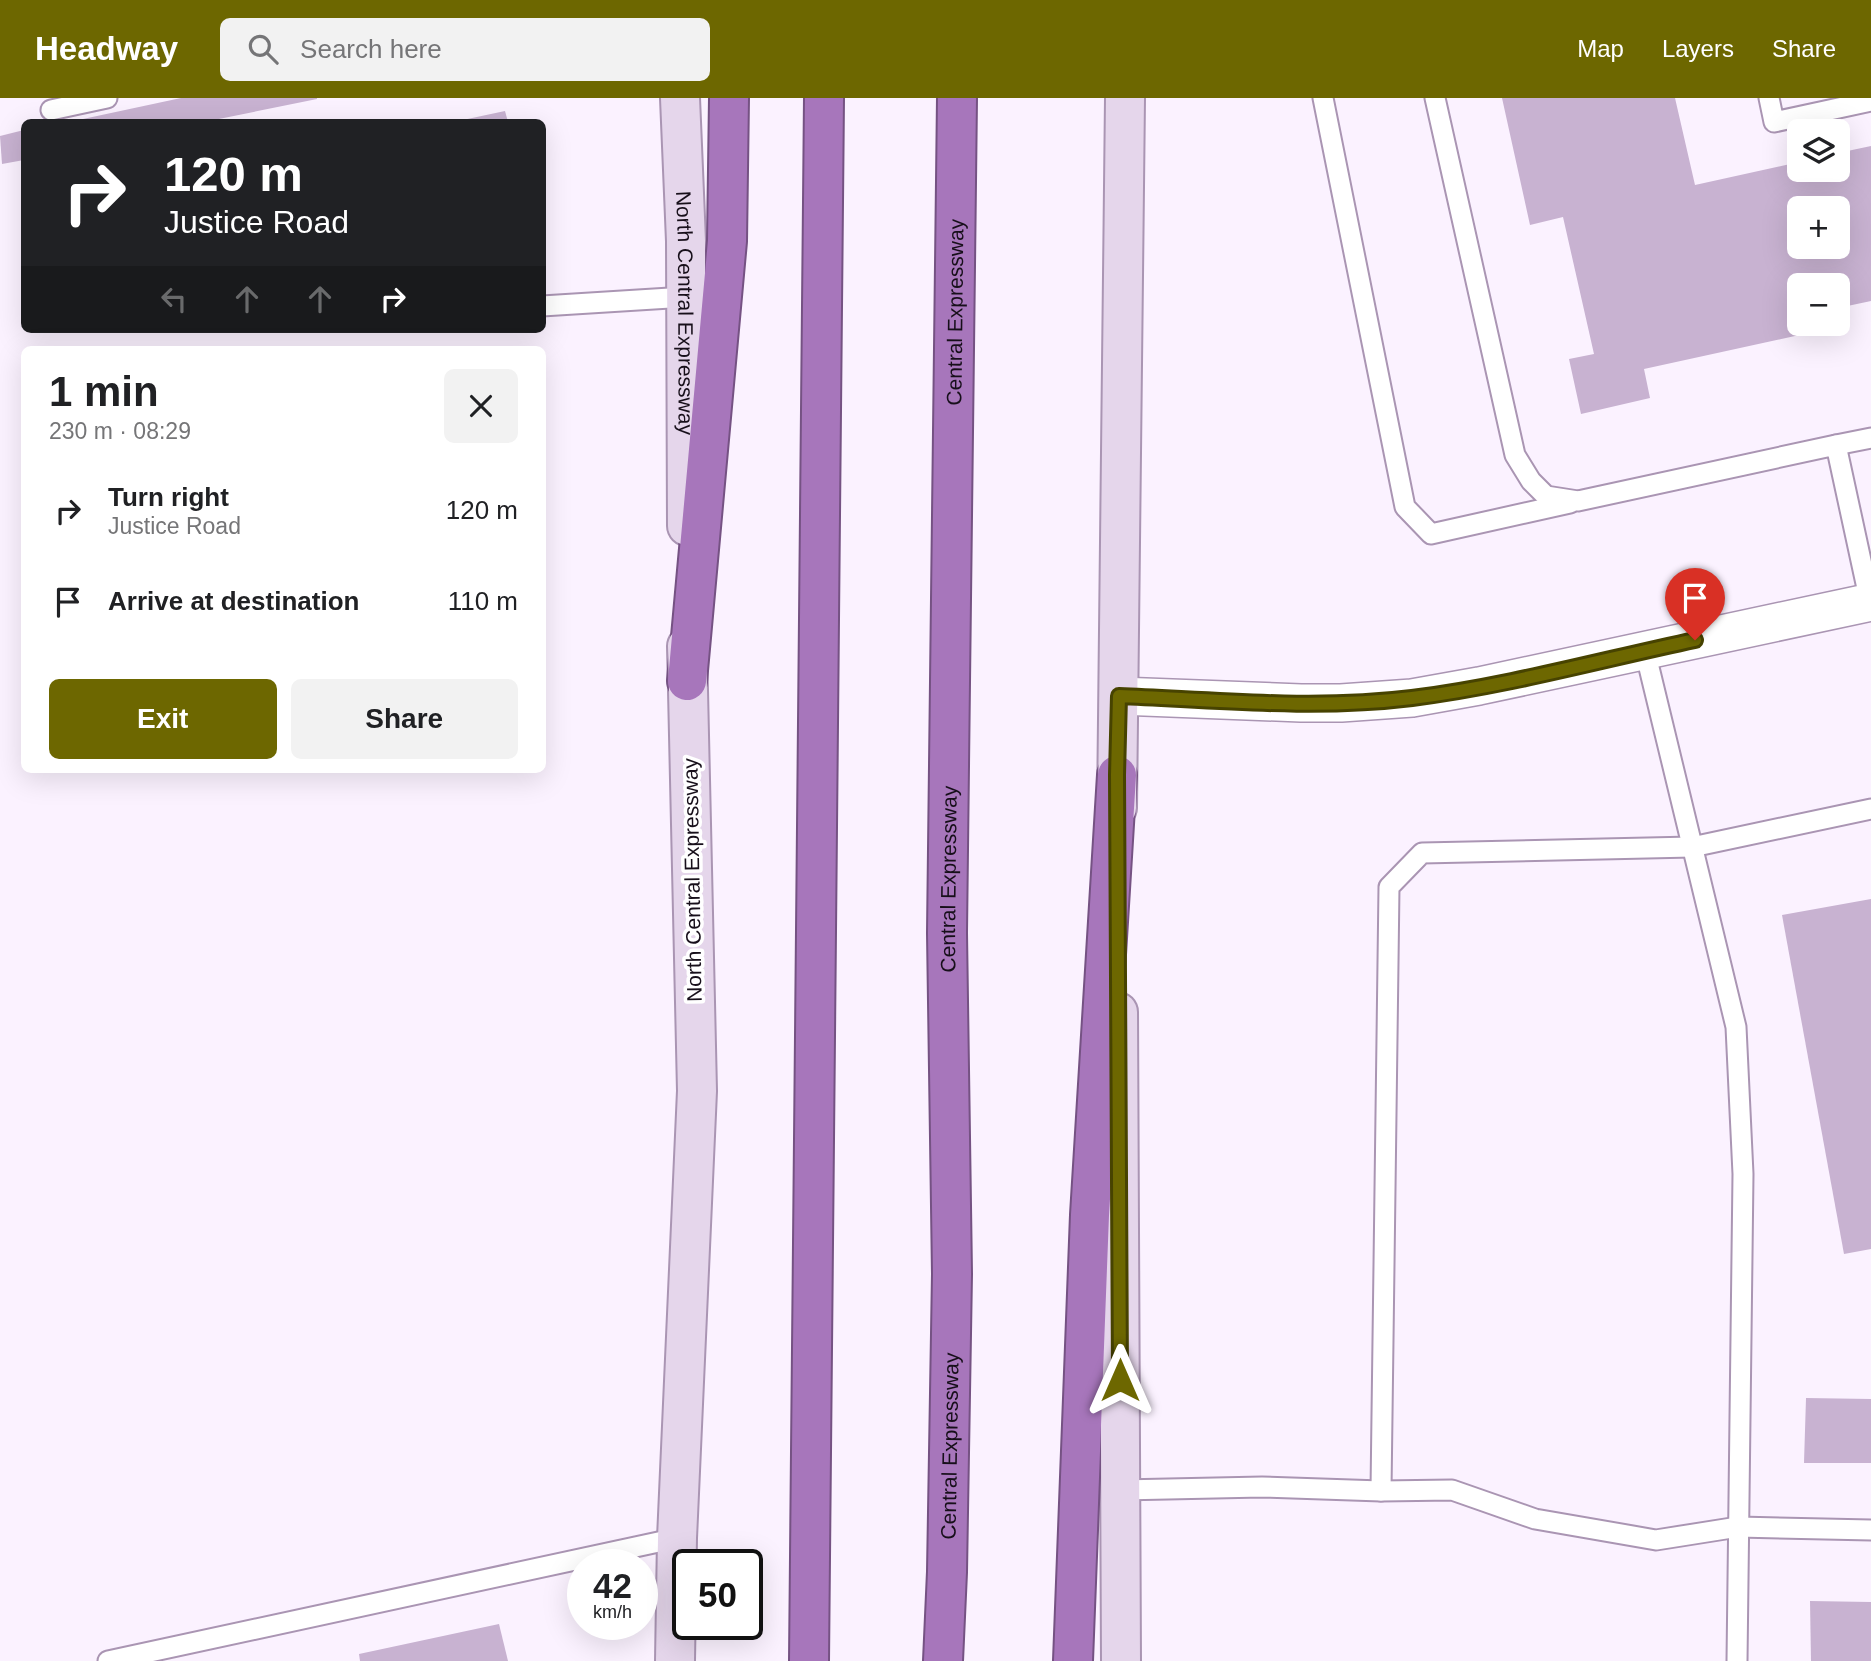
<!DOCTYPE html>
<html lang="en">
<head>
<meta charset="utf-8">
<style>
  :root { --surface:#fff; --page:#f2f2f2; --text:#202124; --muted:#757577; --accent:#6d6700 }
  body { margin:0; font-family:Arial,sans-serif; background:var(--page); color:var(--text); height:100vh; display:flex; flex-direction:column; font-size:26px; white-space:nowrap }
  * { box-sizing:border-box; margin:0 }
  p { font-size:23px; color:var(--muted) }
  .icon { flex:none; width:38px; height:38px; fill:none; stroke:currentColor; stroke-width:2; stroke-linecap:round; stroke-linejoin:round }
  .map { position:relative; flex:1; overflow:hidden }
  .sheet { position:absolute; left:21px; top:248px; width:525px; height:427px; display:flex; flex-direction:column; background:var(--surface); border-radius:10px; box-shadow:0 7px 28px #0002 }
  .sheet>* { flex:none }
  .guide { position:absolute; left:21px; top:21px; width:525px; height:214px; border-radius:10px; box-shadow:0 7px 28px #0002; background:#202124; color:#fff; overflow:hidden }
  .buttons { position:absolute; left:1787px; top:21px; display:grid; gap:14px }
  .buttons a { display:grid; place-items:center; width:63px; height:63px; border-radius:10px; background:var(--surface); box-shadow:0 7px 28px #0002; font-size:35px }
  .speed { position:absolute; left:567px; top:1451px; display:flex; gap:14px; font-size:35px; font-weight:700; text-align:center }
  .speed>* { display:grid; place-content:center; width:91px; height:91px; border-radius:50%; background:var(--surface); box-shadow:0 7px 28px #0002; line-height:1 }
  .speed small { font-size:18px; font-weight:400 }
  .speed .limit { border:4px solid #111; border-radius:10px; background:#fff; color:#111 }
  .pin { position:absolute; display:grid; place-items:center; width:60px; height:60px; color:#fff; margin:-72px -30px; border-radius:50% 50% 50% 0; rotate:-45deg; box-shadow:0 0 7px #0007 }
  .pin .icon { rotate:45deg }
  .me { position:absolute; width:77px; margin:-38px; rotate:0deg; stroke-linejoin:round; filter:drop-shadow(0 0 5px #0008) }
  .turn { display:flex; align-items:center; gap:24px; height:147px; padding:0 28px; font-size:32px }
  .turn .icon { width:91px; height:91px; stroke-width:2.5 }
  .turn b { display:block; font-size:49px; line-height:60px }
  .lanes { display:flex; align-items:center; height:66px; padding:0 28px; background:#0003; justify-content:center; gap:35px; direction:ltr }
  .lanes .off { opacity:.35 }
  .round { display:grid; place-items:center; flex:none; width:74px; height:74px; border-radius:10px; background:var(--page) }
  .head { display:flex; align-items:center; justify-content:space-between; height:119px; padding:0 28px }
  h1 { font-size:42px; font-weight:700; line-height:52px }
  .cta { display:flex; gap:14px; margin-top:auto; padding:14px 28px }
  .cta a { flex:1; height:80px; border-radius:10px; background:var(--accent); color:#fff; font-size:28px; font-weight:700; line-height:80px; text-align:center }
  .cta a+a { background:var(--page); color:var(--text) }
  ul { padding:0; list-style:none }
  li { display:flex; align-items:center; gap:21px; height:91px; padding:0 28px }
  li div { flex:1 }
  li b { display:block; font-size:26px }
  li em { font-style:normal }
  header { display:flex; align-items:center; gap:42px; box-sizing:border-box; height:98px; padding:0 35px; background:var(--accent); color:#fff }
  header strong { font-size:33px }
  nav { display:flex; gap:38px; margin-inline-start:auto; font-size:24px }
  .search { width:490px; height:63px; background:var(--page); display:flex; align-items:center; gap:18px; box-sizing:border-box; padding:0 24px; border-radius:10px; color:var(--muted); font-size:26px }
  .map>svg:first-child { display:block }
</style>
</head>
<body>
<header>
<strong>Headway</strong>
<div class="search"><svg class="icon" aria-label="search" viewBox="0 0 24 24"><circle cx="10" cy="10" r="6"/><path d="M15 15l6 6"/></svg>Search here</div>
<nav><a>Map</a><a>Layers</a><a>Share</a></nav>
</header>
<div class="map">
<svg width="1871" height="1563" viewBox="0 0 1871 1563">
  <rect width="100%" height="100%" fill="#fbf2ff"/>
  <g fill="#c8b2d1" fill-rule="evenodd">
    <path d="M181 0H317V1L204 24H69Z"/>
    <path d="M1502 0H1675L1695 87 1799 64V72H1838V55L1871 48V203L1838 210V187H1799V226H1811L1813 234 1644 271 1650 300 1581 316 1569 261 1594 256 1563 119 1530 127ZM1799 110H1838V149H1799Z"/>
    <path d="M505 13 508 24H458V23Z"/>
    <path d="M24 32V62L2 66 0 38Z"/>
    <path d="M1871 801V1151L1844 1156 1782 817Z"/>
    <path d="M1806 1300 1871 1301V1365H1804Z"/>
    <path d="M1810 1503 1871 1504V1563H1811Z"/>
    <path d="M499 1526 508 1563H360L359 1556Z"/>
  </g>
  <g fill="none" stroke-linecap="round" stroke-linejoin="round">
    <g stroke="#aa95b3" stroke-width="23">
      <g id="service">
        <path d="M1323 0 1405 409 1431 436 1570 405"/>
        <path d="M1435 0 1515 357 1531 383 1546 398 1578 403 1836 347 1870 504"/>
        <path d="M1769 0 1774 24 1871 3"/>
        <path d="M51 12 107 0"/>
        <path d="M542 208 686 199"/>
        <path d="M1836 347 1871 340"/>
        <path d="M1645 553 1736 929 1743 1076 1737 1563"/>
        <path d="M1121 1392 1262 1389 1381 1393 1452 1392 1535 1421 1656 1442 1738 1429 1871 1432"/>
        <path d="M1381 1393 1389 789 1422 755 1692 749 1871 711"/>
        <path d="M108 1563 677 1440"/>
      </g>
    </g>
    <g stroke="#aa95b3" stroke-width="40">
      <path id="minor" d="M1119 598 1301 605H1341L1412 600 1479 588 1871 504"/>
    </g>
    <g stroke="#aa95b3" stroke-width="42">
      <g id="secondary">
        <path id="s1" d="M680 0 686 143 687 428"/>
        <path d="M1117 710 1125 0"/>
        <path d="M1118 914 1121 1563"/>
        <path d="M675 1563 677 1440 697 993 687 548"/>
      </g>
    </g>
    <g stroke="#755283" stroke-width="42">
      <g id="motorway">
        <path d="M687 583 727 143 729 0"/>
        <path d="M809 1563 824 0"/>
        <path id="s2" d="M943 1563 947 1474 952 1176 947 835 957 0"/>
        <path d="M1073 1563 1090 1117 1117 677"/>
      </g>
    </g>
    <use href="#service" stroke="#fff" stroke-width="19"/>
    <use href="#minor" stroke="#fff" stroke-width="37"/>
    <use href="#secondary" stroke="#e5d6eb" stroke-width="38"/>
    <use href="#motorway" stroke="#a776bb" stroke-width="38"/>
  </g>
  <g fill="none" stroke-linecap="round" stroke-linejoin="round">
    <g stroke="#474300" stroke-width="18">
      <path id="route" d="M1120 1282 1117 677 1119 598C1216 602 1315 612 1412 600 1507 588 1601 562 1695 542"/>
    </g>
    <use href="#route" stroke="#6d6700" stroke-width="12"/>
  </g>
  <g text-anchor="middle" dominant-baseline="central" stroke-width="7" stroke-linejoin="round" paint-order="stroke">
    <g font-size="21" fill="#170f1a" stroke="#fff">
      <text stroke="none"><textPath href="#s1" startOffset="215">North Central Expressway</textPath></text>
      <text stroke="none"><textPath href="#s2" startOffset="1349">Central Expressway</textPath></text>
      <text transform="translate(692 782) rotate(-91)">North Central Expressway</text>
      <text stroke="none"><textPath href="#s2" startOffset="782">Central Expressway</textPath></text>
      <text stroke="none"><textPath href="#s2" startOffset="215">Central Expressway</textPath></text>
    </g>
  </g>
</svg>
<div class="buttons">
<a><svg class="icon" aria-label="layers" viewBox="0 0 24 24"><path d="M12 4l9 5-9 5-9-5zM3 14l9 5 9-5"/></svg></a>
<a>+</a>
<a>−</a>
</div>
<div class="speed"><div>42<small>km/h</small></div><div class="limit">50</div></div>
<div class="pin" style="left:1695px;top:542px;background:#d93025"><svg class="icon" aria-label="arrive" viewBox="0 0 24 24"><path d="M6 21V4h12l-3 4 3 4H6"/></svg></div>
<svg class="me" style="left:1120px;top:1282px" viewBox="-20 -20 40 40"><path d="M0-17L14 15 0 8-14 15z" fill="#6d6700" stroke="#fff" stroke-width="4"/></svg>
<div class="guide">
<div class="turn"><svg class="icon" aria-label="right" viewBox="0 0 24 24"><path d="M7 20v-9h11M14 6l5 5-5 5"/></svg><div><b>120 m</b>Justice Road</div></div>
<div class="lanes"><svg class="icon off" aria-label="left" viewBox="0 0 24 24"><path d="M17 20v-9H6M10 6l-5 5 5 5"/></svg><svg class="icon off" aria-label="ahead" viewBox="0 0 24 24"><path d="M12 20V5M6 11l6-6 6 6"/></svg><svg class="icon off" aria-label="ahead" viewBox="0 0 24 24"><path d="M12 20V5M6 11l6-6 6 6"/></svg><svg class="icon" aria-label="right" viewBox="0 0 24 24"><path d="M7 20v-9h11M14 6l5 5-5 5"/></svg></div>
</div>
<section class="sheet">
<div class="head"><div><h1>1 min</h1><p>230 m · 08:29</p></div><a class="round"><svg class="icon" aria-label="close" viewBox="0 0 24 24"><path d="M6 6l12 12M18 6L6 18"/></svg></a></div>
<ul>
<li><svg class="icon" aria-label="right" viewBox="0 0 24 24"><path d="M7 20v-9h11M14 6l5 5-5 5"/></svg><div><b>Turn right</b><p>Justice Road</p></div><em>120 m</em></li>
<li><svg class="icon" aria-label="arrive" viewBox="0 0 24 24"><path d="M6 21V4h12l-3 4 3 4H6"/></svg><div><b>Arrive at destination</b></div><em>110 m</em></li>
</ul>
<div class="cta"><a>Exit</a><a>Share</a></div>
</section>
</div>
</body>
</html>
